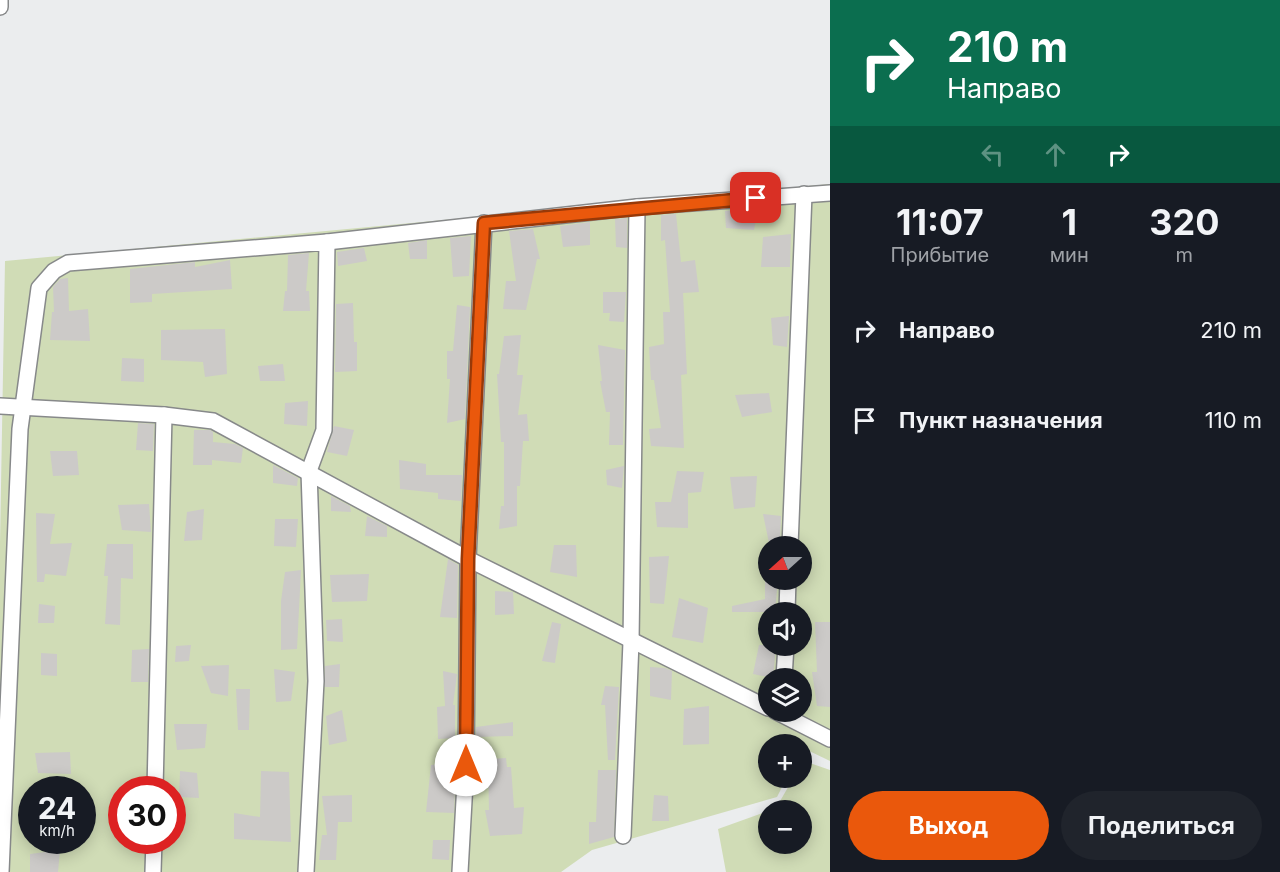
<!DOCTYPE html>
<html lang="ru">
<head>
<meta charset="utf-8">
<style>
  :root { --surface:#171b24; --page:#20242c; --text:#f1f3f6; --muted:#9ea1a6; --accent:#ea580c }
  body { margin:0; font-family:Inter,sans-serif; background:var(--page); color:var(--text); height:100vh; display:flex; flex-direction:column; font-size:22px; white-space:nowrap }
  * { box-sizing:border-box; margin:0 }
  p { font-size:20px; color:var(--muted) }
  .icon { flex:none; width:33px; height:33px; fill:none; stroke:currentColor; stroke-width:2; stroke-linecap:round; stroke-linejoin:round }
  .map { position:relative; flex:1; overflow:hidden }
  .panel { display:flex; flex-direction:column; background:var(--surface); width:450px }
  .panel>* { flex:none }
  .banner { background:#0b6e4f; color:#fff; overflow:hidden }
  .needle { width:39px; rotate:249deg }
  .buttons { position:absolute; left:758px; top:536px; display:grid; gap:12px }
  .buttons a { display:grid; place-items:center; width:54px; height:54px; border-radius:50%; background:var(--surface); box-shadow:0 3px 15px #0003; font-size:30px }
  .speed { position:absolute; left:18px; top:776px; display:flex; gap:12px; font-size:30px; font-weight:700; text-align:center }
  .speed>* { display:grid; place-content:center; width:78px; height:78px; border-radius:50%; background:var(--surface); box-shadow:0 3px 15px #0003; line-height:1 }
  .speed small { font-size:15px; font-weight:400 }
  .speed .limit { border:9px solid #d22; background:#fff; color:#111 }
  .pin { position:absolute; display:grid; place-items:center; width:51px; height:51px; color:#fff; margin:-26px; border-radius:12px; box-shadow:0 3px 9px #0006 }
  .me { position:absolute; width:66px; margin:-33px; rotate:0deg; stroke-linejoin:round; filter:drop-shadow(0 0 4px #0008) }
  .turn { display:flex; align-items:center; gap:21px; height:126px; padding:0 18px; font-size:27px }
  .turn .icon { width:78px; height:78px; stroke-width:2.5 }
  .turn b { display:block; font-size:42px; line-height:51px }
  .lanes { display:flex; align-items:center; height:57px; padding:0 18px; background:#0003; justify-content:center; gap:30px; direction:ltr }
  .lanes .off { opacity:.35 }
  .eta { display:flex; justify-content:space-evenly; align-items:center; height:102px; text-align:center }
  .eta b { font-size:36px; font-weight:700; line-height:42px }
  .cta { display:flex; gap:12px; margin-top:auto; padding:12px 18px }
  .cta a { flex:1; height:69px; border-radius:36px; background:var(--accent); color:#fff; font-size:24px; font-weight:700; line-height:69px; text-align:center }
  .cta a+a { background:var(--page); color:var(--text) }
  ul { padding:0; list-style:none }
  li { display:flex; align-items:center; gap:18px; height:90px; padding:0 18px }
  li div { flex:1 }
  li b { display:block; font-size:22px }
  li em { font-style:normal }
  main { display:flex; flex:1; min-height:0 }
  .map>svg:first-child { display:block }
</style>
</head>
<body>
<main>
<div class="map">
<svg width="830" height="872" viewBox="0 0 830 872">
  <rect width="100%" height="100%" fill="#ebedee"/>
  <g fill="#d0dcb6" fill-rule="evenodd">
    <path d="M830 184V761L801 747V744H768V777H787L777 797 592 850 561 872H0V543L5 261ZM768 546H801V579H768ZM768 612H801V645H768ZM768 678H801V711H768ZM32 789H82V840H32ZM122 789H172V840H122Z"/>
    <path d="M804 761 830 770V872H726L718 829 768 811V843H801V810H770L776 808 794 777H801Z"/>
  </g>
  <g fill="#cccac8">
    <path d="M758 208 754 230 726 228 725 211Z"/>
    <path d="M676 214 681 262 695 260 699 292 683 293 687 374 681 375 684 448 651 446 649 429 661 428 654 380H651L649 347 664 344 663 312H670L665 240 661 241V215Z"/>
    <path d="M627 218V248L616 247 615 219Z"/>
    <path d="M590 222V245L563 247 560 226Z"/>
    <path d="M533 229 540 259H537L526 310 503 309 506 281H516L509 231Z"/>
    <path d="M791 234 790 267H761L763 237Z"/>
    <path d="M471 236 469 276 453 277 450 238Z"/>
    <path d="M427 240V259H410L408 243Z"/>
    <path d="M364 248 367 261 338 266 337 252Z"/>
    <path d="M309 253 306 291H309L310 311H283L285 291H287L288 255Z"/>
    <path d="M230 260 232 289 152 294V302L130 303V269L195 262V267Z"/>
    <path d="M68 278 69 311 88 309 90 341 50 340 52 312H54L53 287 60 279Z"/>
    <path d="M603 292H626L624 322 609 321 610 313H603Z"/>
    <path d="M353 303 354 342H357V371L335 372 336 304Z"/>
    <path d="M457 305 470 307 465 419 447 423 450 379H447V351H453Z"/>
    <path d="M789 316 787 347 773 345 771 318Z"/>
    <path d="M225 329 227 374 205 377 203 362 161 360V330Z"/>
    <path d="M521 335 517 375H523L518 415 527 414 529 441H523L520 486H517V526L499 529 501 506H504V442H501L497 374H499L504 336Z"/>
    <path d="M598 345 625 350 623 445H609L610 412H606L600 381H602Z"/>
    <path d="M122 358 144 359V382L121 381Z"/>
    <path d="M283 364 285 381H260L258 366Z"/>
    <path d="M769 393 772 412 742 417 735 395Z"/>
    <path d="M308 401 307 426 284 424 285 403Z"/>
    <path d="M138 423 154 424 153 451 136 450Z"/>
    <path d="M334 426 354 430 347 456 327 452Z"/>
    <path d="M194 430H210L213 432V442L235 444 243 448 241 463 212 460V465H193Z"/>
    <path d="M50 451H77L79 475 53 476Z"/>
    <path d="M399 460 426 464V475H462L461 501 438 499V493L400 489Z"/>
    <path d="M273 465 298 478 297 486 273 483Z"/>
    <path d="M624 466 622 488 607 485 606 470Z"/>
    <path d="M677 471 704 472 701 492 688 493V528L657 527 655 502H671Z"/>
    <path d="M757 476 755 507 734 509 730 477Z"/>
    <path d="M331 496 350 506 351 512 331 511Z"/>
    <path d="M149 504 151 532 122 530 118 505Z"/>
    <path d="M204 509 202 540 184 541 187 512Z"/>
    <path d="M36 513 55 514 50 544 72 543 66 576 45 574 44 582H37Z"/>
    <path d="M763 514 781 516 780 543H769Z"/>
    <path d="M367 516 387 526V537L365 536Z"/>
    <path d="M275 519H298L296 547 274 546Z"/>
    <path d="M107 544H133V579L121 578 120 625 105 624 108 576H104Z"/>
    <path d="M554 545H576L577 577 550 572Z"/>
    <path d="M669 556 664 604 650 603 649 557Z"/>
    <path d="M448 559 458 565 457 618 440 617Z"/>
    <path d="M301 570 297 649 281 650V601L285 572Z"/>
    <path d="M369 574 367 601 332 602 330 575Z"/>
    <path d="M765 579H778L775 612H768V634L764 633V612H732V606L765 599Z"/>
    <path d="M495 591 513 592 514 614 495 615Z"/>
    <path d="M679 598 708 608 703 643 672 637Z"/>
    <path d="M39 604 55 606 54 623H38Z"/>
    <path d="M342 619 343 642 327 641 326 620Z"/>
    <path d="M552 622 561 624 555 663 542 661Z"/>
    <path d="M815 622H830V707L817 706 812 672H817Z"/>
    <path d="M191 645 189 661 175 662 176 646Z"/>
    <path d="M759 645H776L773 678 753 674Z"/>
    <path d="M149 649 148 682H131L132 650Z"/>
    <path d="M41 653 57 654V676L41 675Z"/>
    <path d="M340 664 339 687H325V666Z"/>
    <path d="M229 665 228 696 211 693 201 666Z"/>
    <path d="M650 667 665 668 672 671 671 700 650 696Z"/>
    <path d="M274 669 295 672 291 701 276 702Z"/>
    <path d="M443 671 457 674 453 705H455V738L438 739 437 707 445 706Z"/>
    <path d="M605 686 619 687 615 760H608L605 705H601Z"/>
    <path d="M236 689H250L249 730H238Z"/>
    <path d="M709 706V744L683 745 684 709Z"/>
    <path d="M342 710 347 741 329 745 326 716Z"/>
    <path d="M513 722V736L476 737V727Z"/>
    <path d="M174 724H207L205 748 177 750Z"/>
    <path d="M70 752 71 774 38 773 35 753Z"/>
    <path d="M506 758 507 767H511L514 808 524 807 522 834 490 836 485 810H489L488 764 490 759Z"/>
    <path d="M456 762 454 813 426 812 431 765Z"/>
    <path d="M598 770H616L614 837 589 844V822H596Z"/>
    <path d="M180 771 197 773 199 798 179 797Z"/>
    <path d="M261 771 289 772 291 842 234 839V813L260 817Z"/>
    <path d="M352 795V822H338L336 860H319L322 835H327L322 796Z"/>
    <path d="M654 795 668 796 669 821H652Z"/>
    <path d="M433 840H450L449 860 432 859Z"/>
    <path d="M60 850 58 872H30V854Z"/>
  </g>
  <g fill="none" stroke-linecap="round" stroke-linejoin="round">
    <g stroke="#87898a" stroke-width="18">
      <g id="minor">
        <path d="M0 7V0"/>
        <path d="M327 242 637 207 830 193"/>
        <path d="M0 406 164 415 213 421 468 559 768 708"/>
        <path d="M790 546 804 194"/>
        <path d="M787 612 788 579"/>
        <path d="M784 678 786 645"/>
        <path d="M775 711 830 739"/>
        <path d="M155 789 164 415"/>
        <path d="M623 836 631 642 637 207"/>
        <path d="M1 872 20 429 39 288 54 271 68 263 327 242 324 430 309 471 316 681 306 872"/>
        <path d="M153 872 154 840"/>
        <path d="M460 872 466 765 468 559 484 223"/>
      </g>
    </g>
    <use href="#minor" stroke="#fff" stroke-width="15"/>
  </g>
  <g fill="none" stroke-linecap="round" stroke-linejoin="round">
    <g stroke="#983908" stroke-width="15">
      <path id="route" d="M466 765 468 559 484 223 756 198"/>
    </g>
    <use href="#route" stroke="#ea580c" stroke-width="10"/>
  </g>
</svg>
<div class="buttons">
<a><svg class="needle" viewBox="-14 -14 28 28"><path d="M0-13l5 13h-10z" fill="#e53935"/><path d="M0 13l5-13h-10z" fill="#9ea1a6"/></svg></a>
<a><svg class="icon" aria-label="sound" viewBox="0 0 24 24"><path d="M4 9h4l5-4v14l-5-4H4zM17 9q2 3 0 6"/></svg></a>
<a><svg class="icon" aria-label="layers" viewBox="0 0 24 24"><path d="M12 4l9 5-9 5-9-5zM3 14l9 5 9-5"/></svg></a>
<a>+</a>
<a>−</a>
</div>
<div class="speed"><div>24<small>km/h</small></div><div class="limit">30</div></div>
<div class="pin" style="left:756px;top:198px;background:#d93025"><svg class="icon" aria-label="arrive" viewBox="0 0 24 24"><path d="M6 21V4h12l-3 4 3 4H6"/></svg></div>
<svg class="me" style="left:466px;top:765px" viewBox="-20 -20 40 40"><circle r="19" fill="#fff"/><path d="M0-13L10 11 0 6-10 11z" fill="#ea580c"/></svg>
</div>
<section class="panel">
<div class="banner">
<div class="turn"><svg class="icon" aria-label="right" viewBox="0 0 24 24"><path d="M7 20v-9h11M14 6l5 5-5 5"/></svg><div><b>210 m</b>Направо</div></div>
<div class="lanes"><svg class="icon off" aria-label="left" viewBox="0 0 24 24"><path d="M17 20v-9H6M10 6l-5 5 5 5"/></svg><svg class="icon off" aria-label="ahead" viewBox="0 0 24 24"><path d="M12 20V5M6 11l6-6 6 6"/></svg><svg class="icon" aria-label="right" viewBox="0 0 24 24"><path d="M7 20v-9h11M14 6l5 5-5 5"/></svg></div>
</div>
<div class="eta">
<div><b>11:07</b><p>Прибытие</p></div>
<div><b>1</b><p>мин</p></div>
<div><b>320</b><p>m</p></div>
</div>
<ul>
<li><svg class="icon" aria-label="right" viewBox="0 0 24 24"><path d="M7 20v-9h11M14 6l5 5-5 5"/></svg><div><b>Направо</b></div><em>210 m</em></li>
<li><svg class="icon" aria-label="arrive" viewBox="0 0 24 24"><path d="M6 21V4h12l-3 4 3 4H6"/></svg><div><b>Пункт назначения</b></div><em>110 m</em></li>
</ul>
<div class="cta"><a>Выход</a><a>Поделиться</a></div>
</section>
</main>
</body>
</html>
